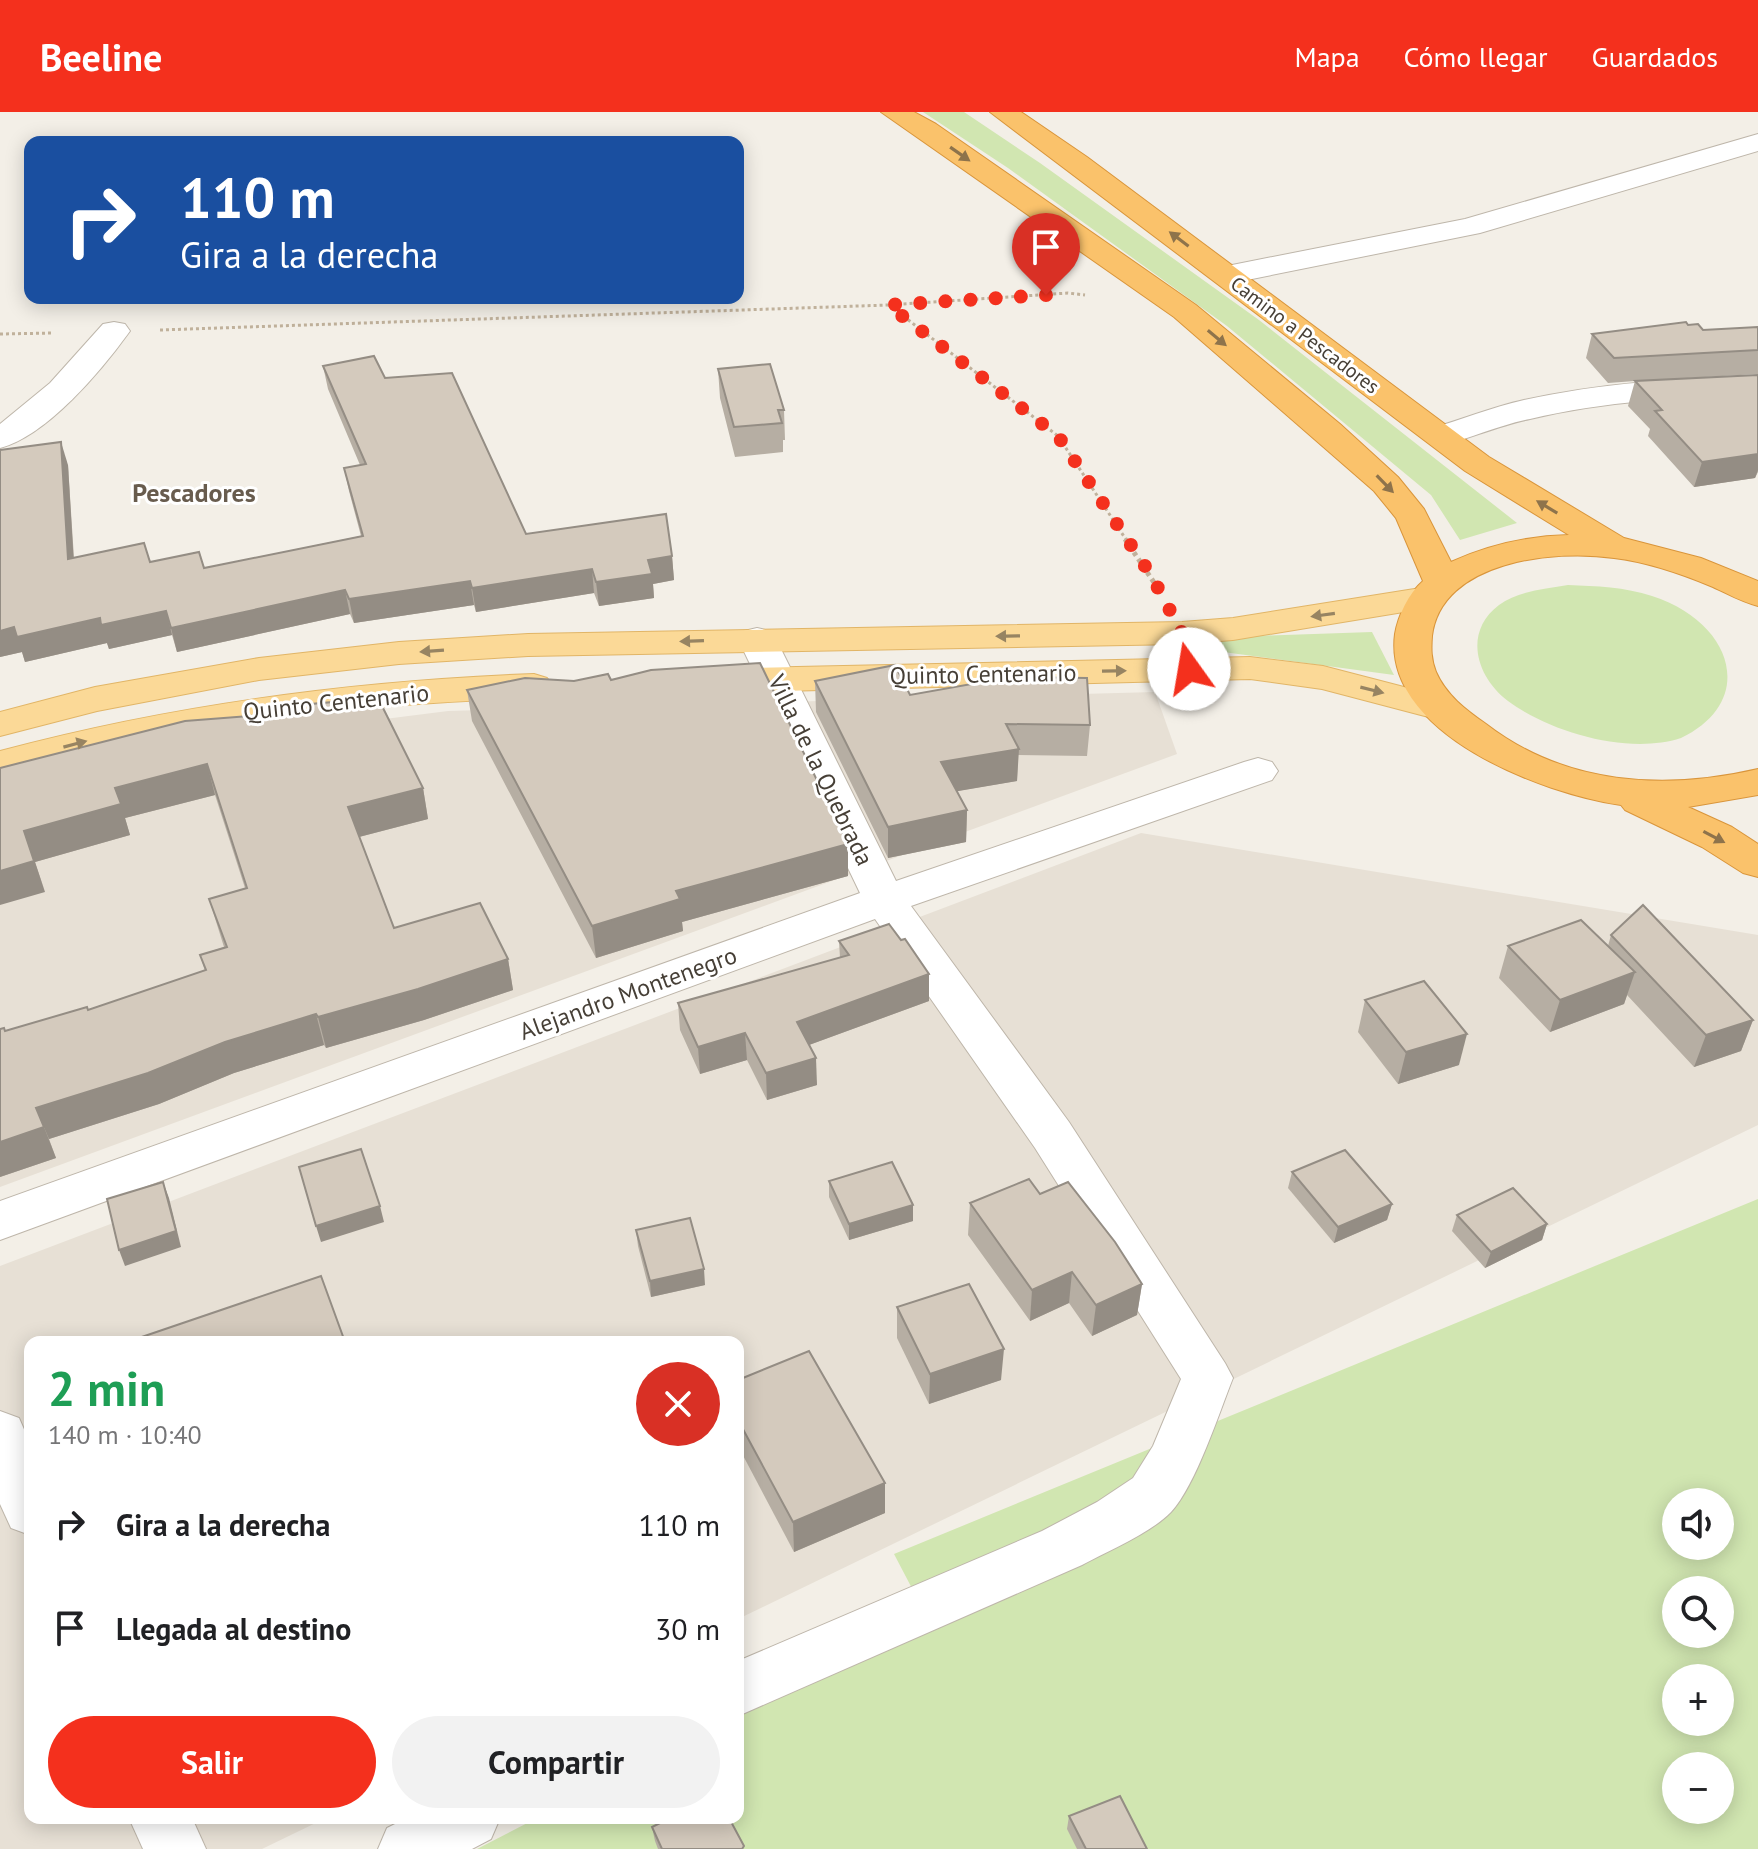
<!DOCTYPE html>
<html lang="es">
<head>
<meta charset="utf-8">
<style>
  :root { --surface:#fff; --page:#f2f2f2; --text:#202124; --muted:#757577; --accent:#f4301d }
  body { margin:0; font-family:"PT Sans",sans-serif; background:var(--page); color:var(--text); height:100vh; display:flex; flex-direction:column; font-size:30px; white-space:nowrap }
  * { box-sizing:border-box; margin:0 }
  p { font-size:26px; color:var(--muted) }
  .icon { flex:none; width:44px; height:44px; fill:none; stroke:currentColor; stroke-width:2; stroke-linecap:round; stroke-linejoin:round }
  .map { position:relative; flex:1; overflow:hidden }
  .sheet { position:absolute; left:24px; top:1224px; width:720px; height:488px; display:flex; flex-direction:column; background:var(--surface); border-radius:16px; box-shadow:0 4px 20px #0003 }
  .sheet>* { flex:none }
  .guide { position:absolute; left:24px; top:24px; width:720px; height:168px; border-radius:16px; box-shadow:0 4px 20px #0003; background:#1a4fa0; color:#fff; overflow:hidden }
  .tools { position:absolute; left:1662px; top:1376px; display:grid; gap:16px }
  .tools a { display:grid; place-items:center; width:72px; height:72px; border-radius:50%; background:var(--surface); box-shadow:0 4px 20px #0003; font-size:40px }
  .pin { position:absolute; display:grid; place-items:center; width:68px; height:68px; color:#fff; margin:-82px -34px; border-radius:50% 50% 50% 0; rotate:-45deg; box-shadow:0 0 8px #0007 }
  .pin .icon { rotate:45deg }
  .me { position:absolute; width:88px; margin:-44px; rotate:347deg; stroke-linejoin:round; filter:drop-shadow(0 0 6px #0008) }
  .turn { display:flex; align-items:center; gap:28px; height:168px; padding:0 24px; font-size:36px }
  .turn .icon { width:104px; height:104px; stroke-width:2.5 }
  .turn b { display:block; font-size:56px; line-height:68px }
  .round { display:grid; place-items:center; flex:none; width:84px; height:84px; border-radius:42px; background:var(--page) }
  .overview { display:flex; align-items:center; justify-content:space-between; height:136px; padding:0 24px }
  h1 { font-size:48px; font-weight:700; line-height:60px; color:#1e9e55 }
  .primary-button { display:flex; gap:16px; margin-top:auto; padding:16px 24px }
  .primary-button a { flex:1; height:92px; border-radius:48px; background:var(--accent); color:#fff; font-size:32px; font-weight:700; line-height:92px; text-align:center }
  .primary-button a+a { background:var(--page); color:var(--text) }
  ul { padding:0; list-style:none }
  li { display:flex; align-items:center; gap:24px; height:104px; padding:0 24px }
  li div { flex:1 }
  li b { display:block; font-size:30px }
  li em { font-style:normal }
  header { display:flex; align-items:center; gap:48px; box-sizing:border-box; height:112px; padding:0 40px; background:var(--accent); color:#fff }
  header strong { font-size:38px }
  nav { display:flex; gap:44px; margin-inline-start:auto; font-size:28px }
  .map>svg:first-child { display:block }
</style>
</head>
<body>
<header>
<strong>Beeline</strong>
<nav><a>Mapa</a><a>Cómo llegar</a><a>Guardados</a></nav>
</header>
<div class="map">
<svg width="1758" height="1737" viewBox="0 0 1758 1737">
  <rect width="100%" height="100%" fill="#f3efe7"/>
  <g fill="#e7e0d5">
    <path d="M1155 580 1177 642 0 1075V674L114 641 448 599Z"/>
    <path d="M1141 721 1758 823V1013L738 1507V1230H30V1706H326L262 1737H0V1154Z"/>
  </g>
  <g fill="#d1e6b1" fill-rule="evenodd">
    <path d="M923 0H964L1040 51 1259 208 1517 411 1460 428 1431 383 1227 214 1008 56Z"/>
    <path d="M1568 473C1596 474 1625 475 1652 484 1733 510 1758 589 1681 626 1629 643 1551 621 1508 589 1476 565 1463 520 1499 493 1518 479 1545 477 1568 473Z"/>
    <path d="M1372 520 1394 563 1223 540 1221 525Z"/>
    <path d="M1758 1087V1737H477L537 1706H738V1603L927 1505 894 1442ZM1676 1390H1720V1434H1676ZM1676 1478H1720V1522H1676ZM1676 1566H1720V1610H1676ZM1676 1654H1720V1698H1676Z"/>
  </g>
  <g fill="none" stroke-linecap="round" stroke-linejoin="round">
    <g stroke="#beb6aa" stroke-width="2">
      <g id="minor">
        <path d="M1758 22V39L1480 121 1227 172 1216 169 1212 163 1216 157 1227 154 1465 107Z"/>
        <path d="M114 210 125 212 130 219C102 258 47 324 0 336V312L50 271 103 212Z"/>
        <path d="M1758 264V284C1682 285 1605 289 1530 307 1500 313 1471 326 1441 334L1429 331 1424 324 1429 317C1461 308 1492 295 1524 288 1601 271 1680 266 1758 264Z"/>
        <path d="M757 516 770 519 776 527 896 769 1244 650 1258 646 1272 650 1278 659 1272 668 911 794 1069 1010 1225 1251 1233 1266C1219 1301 1196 1373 1171 1400 1151 1421 1108 1439 1082 1453L738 1604V1549L1042 1419 1097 1390 1133 1366 1153 1334 1181 1267 1035 1036 875 807 0 1128V1089L860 781 738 527 744 519Z"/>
        <path d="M0 1299 19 1306 30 1331V1423L11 1416 0 1392Z"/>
        <path d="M129 1706H192L206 1737H143Z"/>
        <path d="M407 1706H500L491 1727 472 1737H378L387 1716Z"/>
      </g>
    </g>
    <g stroke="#e1b567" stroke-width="2">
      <g id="major">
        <path d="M1427 475 1440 478 1445 486 1440 494 1233 528 1182 532 528 544 399 552 259 568 97 599 0 624V600L95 575 259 546 399 530 528 522 1182 510 1233 506Z"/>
        <path d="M1250 545 1323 554 1454 588 1459 596 1454 604 1440 608 1322 577 1250 567 707 581 694 577 688 569 694 561 707 557Z"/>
        <path d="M534 562 547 566 553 574 547 582 534 586C421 590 307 598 195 619 129 631 65 648 0 665V639C176 592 352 569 534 562Z"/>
      </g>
    </g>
    <g stroke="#d9953b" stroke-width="2">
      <path id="highway" d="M881 0H914L936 12 1196 193 1340 312 1398 365 1424 397 1451 450C1488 433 1528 424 1569 423L1465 359 990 0H1021L1087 45 1489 345 1624 426 1701 446 1758 469V494C1742 490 1728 482 1713 475 1682 462 1648 450 1614 446 1554 437 1441 449 1432 524 1431 537 1431 547 1436 560 1446 583 1466 598 1486 612 1565 673 1664 679 1758 657V683L1688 695 1732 715 1758 732V765L1743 761 1702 735 1625 698 1621 693C1544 682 1382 622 1395 522 1398 504 1408 482 1423 469L1396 406 1374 379 1174 205Z"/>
    </g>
    <g stroke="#c0b19b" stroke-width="3" stroke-dasharray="3 3" stroke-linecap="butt">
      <path d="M889 193 1058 324 1127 429"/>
      <path d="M160 218 888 193 1068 181 1085 183"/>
      <path d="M0 222 54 221"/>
    </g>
    <path stroke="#c0b19b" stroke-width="5" stroke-dasharray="4 4" stroke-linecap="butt" d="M1125 427 1159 478"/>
    <use href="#minor" fill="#fff" fill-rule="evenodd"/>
    <use href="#major" fill="#fbd997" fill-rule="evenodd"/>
    <use href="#highway" fill="#fac26b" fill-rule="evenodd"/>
  </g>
  <g fill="#b6aea3">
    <path d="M1688 213 1703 218 1758 215V262L1670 267 1758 263V360L1755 366 1694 375 1648 324 1650 317 1628 294 1635 269 1608 271 1586 246 1592 222Z"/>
    <path d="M323 254 385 266 526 422 672 444 674 468 653 472 654 486 599 494 594 481 476 500 474 493 354 511 350 502 177 540 172 523 109 537 107 531 25 550 22 540 0 545V338L68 353 74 446 150 450 204 456 361 424 349 379 344 356 360 353 328 277Z"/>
    <path d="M718 257 784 298 785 328H783V340L735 345 720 286Z"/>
    <path d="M611 568 848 764 682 810 683 819 596 846 472 609 467 578 574 569Z"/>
    <path d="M815 569 910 583 1090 613 1087 644 1018 643 1017 669 957 679 967 698 966 730 888 746 816 600Z"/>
    <path d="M311 592 423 676 428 707 359 725 394 816 508 847 513 878 424 908 326 936 324 933 234 961 159 992 49 1027 56 1046 0 1065 5 919 88 898 205 859 200 843 224 835 209 787 245 776 215 683 125 706 130 723 35 750 45 780 0 656 312 599Z"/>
    <path d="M1611 823 1753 908 1741 939 1694 955 1627 883 1624 892 1550 920 1499 866 1508 834H1608Z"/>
    <path d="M839 829 929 889 809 933 817 973 767 988 747 948 700 962 680 918 678 891 840 846Z"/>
    <path d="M1365 888 1459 953 1398 972 1358 920Z"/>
    <path d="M1292 1060 1392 1092 1387 1108 1334 1131 1288 1076Z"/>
    <path d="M829 1069 913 1109 849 1128 829 1085Z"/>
    <path d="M1040 1082 1142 1172 1137 1203 1092 1224 1069 1191 1030 1209 968 1123 970 1091Z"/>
    <path d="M1457 1103 1547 1112 1542 1128 1485 1156 1452 1119Z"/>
    <path d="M636 1118 705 1173 651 1185 638 1134Z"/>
    <path d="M897 1195 1001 1268 929 1292 897 1226Z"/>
    <path d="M738 1268 885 1401 794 1440 738 1334Z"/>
    <path d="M1069 1704 1147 1737H1077L1067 1717Z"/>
    <path d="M652 1715 744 1737H658L655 1729Z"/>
  </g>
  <g fill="#948d84">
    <path d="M61 330 68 353 75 471 68 447Z"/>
    <path d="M1758 342V358L1755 366 1694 375 1702 350Z"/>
    <path d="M672 444 674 468 653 472 654 486 599 494 596 470 648 448Z"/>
    <path d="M592 457 594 481 476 500 472 476Z"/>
    <path d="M470 469 474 493 354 511 349 487Z"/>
    <path d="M345 478 350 502 177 540 171 516Z"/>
    <path d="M166 499 172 523 109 537 107 531 25 550 22 540 0 545V519L14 515Z"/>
    <path d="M1019 637 1017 669 941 682V650Z"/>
    <path d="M207 652 215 683 125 706 130 723 35 750 45 780 0 793V759L24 719 115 676Z"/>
    <path d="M423 676 428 707 355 726 348 695Z"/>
    <path d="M967 698 966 730 888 746V715Z"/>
    <path d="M848 732V764L682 810 683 819 596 846 592 814 676 779Z"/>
    <path d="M508 847 513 878 424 908 326 936 318 905Z"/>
    <path d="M1635 860 1624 892 1550 920 1560 888Z"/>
    <path d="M929 862V889L798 937 797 910Z"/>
    <path d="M316 902 324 933 234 961 159 992 49 1027 36 996 225 930Z"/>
    <path d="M1753 908 1741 939 1694 955 1706 923Z"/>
    <path d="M745 921 747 948 700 962 698 935Z"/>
    <path d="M1467 922 1459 953 1398 972 1406 940Z"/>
    <path d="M816 946 817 973 767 988 766 961Z"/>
    <path d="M44 1015 56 1046 0 1065V1030Z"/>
    <path d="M163 1070 169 1086 181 1135 125 1154 119 1138Z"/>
    <path d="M1392 1092 1387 1108 1334 1131 1338 1115Z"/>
    <path d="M913 1093V1109L849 1128V1112Z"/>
    <path d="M380 1094 384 1110 321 1130 316 1114Z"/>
    <path d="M1547 1112 1542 1128 1485 1156 1491 1140Z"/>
    <path d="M704 1157 705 1173 651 1185 650 1169Z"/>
    <path d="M1072 1160 1069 1191 1030 1209 1032 1178Z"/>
    <path d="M1142 1172 1137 1203 1092 1224 1096 1193Z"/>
    <path d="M1004 1237 1001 1268 929 1292 930 1262Z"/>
    <path d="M885 1371V1401L794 1440 793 1410Z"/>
  </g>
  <g fill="#d4cabd" stroke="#948d84" stroke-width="2">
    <path d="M1686 210 1688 213 1698 212 1703 218 1758 215V238L1614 246 1592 222Z"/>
    <path d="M374 244 385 266 452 261 526 422 666 402 672 444 648 448 652 462 596 470 592 457 472 476 470 469 349 487 345 478 171 516 166 499 101 513 100 506 17 525 14 515 0 519V338L61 330 68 447 144 431 150 450 199 440 204 456 363 424 344 356 366 352 323 254Z"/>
    <path d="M770 252 784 298H778L782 311 734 315 718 257Z"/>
    <path d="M1758 263V342L1702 350 1655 299 1662 298 1635 269Z"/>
    <path d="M760 551 848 732 676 779 680 787 592 814 467 578 525 566 574 569 608 562 611 568 651 558Z"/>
    <path d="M895 553 910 583 1011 565 1087 566 1090 613 1006 612 1019 637 941 650 967 698 888 715 815 569Z"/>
    <path d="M378 586 423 676 348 695 394 816 480 791 508 847 418 877 318 905 316 902 225 930 148 961 36 996 44 1015 0 1030V917L4 916 5 919 87 895 88 898 206 858 200 843 227 835 209 787 247 776 207 652 115 676 121 692 24 719 34 749 0 759V656L185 609 313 599 311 592Z"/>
    <path d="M1643 793 1753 908 1706 923 1611 823Z"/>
    <path d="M1581 808 1635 860 1560 888 1508 834Z"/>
    <path d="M889 812 901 828 905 827 929 862 797 910 816 946 766 961 745 921 698 935 678 891 849 843 839 829Z"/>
    <path d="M1424 869 1467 922 1406 940 1365 888Z"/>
    <path d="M361 1037 380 1094 316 1114 299 1055Z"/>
    <path d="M1345 1038 1392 1092 1338 1115 1292 1060Z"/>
    <path d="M892 1050 913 1093 849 1112 829 1069Z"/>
    <path d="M1029 1067 1040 1082 1068 1070 1115 1130 1142 1172 1096 1193 1072 1160 1032 1178 970 1091Z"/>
    <path d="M163 1070 176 1119 119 1138 107 1087Z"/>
    <path d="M1513 1076 1547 1112 1491 1140 1457 1103Z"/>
    <path d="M690 1106 704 1157 650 1169 636 1118Z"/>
    <path d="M321 1164 345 1230H127Z"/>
    <path d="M969 1172 1004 1237 930 1262 897 1195Z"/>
    <path d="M809 1239 885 1371 793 1410 738 1308V1268Z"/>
    <path d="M1120 1684 1147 1737H1086L1069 1704Z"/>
    <path d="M670 1706H729L744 1734 742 1737H662L652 1715Z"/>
  </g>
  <defs><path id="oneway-solid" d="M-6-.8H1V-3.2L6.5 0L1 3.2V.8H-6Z" transform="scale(2)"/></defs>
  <g fill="#8e734b">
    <use href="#oneway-solid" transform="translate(960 42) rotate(35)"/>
    <use href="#oneway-solid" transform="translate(1179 127) rotate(-143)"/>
    <use href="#oneway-solid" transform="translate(1217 226) rotate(40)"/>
    <use href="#oneway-solid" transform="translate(1385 372) rotate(46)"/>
    <use href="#oneway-solid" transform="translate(1547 395) rotate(-149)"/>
    <use href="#oneway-solid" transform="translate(1714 725) rotate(28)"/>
  </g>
  <g fill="#978462">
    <use href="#oneway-solid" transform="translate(1323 503) rotate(172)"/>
    <use href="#oneway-solid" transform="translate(1008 524) rotate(179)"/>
    <use href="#oneway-solid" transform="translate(692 529) rotate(178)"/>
    <use href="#oneway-solid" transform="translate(432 539) rotate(176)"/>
    <use href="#oneway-solid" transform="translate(1114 559) rotate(-1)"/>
    <use href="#oneway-solid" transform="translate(1372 578) rotate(14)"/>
    <use href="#oneway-solid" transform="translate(75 632) rotate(-15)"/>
  </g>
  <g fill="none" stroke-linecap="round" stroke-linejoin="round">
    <path stroke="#f4301d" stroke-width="14" stroke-dasharray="0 25.2" d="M1046 183 888 193 1058 324 1151 463 1182 521 1189 557"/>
  </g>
  <g text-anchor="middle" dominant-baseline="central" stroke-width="6" stroke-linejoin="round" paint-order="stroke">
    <g font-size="20" fill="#463f36" stroke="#fff">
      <text transform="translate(1305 223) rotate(37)">Camino a Pescadores</text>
    </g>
    <g font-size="24" fill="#463f36" stroke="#fff">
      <text transform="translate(983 562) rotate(-1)">Quinto Centenario</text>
      <text transform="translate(336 590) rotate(-6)">Quinto Centenario</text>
      <text transform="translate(821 658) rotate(64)">Villa de la Quebrada</text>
      <text transform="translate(628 881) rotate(-20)">Alejandro Montenegro</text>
    </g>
    <g font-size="26" font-weight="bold" fill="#685c4e" stroke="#fff">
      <text x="194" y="380">Pescadores</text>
    </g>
  </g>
</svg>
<div class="tools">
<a><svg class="icon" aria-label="sound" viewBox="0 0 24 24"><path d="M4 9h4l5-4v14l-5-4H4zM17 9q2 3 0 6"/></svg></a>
<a><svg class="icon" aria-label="search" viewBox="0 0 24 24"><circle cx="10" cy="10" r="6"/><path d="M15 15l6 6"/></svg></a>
<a>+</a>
<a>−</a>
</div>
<div class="pin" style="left:1046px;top:183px;background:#d93025"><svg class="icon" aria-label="arrive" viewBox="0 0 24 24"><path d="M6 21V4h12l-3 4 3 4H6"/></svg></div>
<svg class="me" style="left:1189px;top:557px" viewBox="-20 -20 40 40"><circle r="19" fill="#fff"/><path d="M0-13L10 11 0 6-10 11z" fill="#f4301d"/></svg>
<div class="guide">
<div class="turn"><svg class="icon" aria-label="right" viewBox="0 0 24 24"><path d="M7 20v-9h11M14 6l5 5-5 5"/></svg><div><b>110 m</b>Gira a la derecha</div></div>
</div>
<section class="sheet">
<div class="overview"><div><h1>2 min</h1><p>140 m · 10:40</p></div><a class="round" style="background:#d93025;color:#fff"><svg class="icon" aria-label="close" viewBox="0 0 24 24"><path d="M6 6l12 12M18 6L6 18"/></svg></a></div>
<ul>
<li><svg class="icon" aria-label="right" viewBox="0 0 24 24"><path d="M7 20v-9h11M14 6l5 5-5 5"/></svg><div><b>Gira a la derecha</b></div><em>110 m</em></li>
<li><svg class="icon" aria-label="arrive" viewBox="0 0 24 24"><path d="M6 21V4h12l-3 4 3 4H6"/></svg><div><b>Llegada al destino</b></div><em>30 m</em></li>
</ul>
<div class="primary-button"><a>Salir</a><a>Compartir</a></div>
</section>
</div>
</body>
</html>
